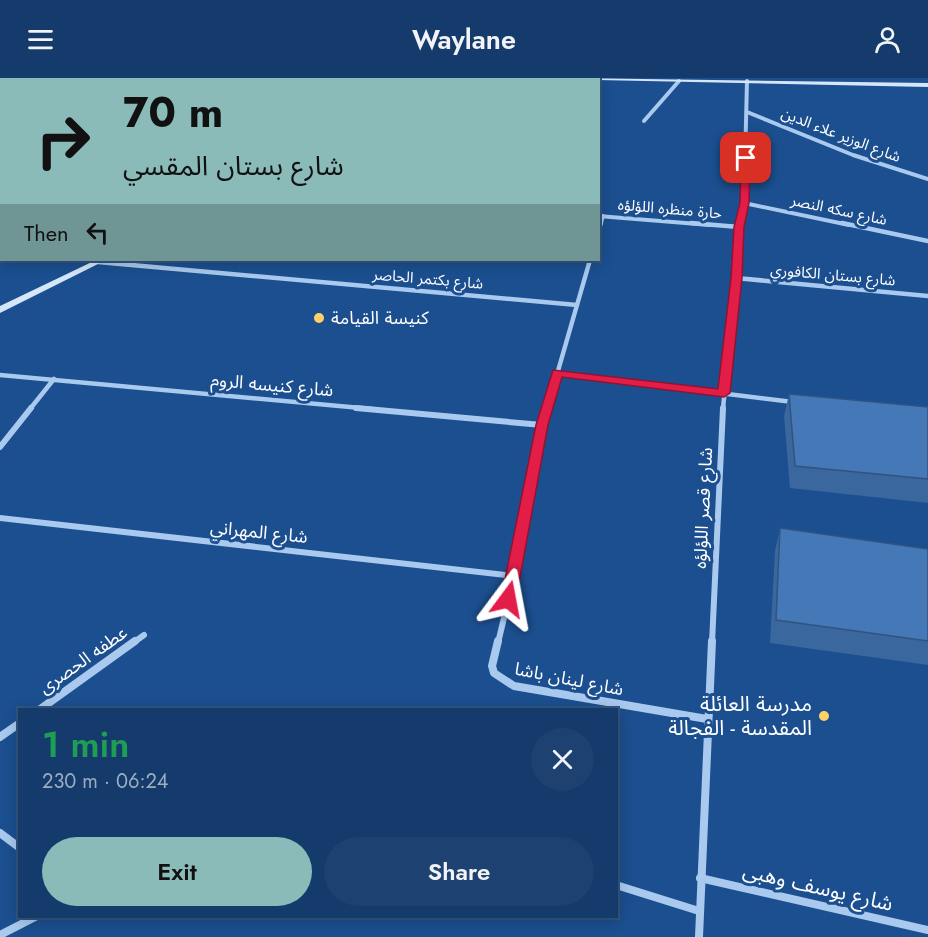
<!DOCTYPE html>
<html lang="en">
<head>
<meta charset="utf-8">
<style>
  :root { --surface:#143b6b; --page:#1d4271; --text:#f1f3f6; --muted:#9dadc1; --line:#33557e; --accent:#8bbbb9 }
  body { margin:0; font-family:Jost,"Noto Sans Arabic",sans-serif; background:var(--page); color:var(--text); height:100vh; display:flex; flex-direction:column; font-size:22px; white-space:nowrap }
  * { box-sizing:border-box; margin:0 }
  p { font-size:20px; color:var(--muted) }
  .icon { flex:none; width:33px; height:33px; fill:none; stroke:currentColor; stroke-width:2; stroke-linecap:round; stroke-linejoin:round }
  .map { position:relative; flex:1; overflow:hidden }
  .sheet { position:absolute; left:18px; top:630px; width:600px; height:210px; display:flex; flex-direction:column; background:var(--surface); border-radius:0px; box-shadow:0 3px 15px #0003,0 0 0 2px var(--line) }
  .sheet>* { flex:none }
  .hud { position:absolute; left:0px; top:0px; width:600px; height:183px; box-shadow:0 3px 15px #0003,0 0 0 2px var(--line); background:#8bbbb9; color:#111; overflow:hidden }
  .pin { position:absolute; display:grid; place-items:center; width:51px; height:51px; color:#fff; margin:-26px; border-radius:12px; box-shadow:0 3px 9px #0006 }
  .me { position:absolute; width:66px; margin:-33px; rotate:13deg; stroke-linejoin:round; filter:drop-shadow(0 0 4px #0008) }
  .turn { display:flex; align-items:center; gap:21px; height:126px; padding:0 24px; font-size:27px }
  .turn .icon { width:78px; height:78px; stroke-width:2.5 }
  .turn b { display:block; font-size:42px; line-height:51px }
  .then { display:flex; align-items:center; height:57px; padding:0 24px; background:#0003; gap:12px; font-size:22px }
  .round { display:grid; place-items:center; flex:none; width:63px; height:63px; border-radius:32px; background:var(--page) }
  .summary { display:flex; align-items:center; justify-content:space-between; height:102px; padding:0 24px }
  h1 { font-size:36px; font-weight:600; line-height:45px; color:#1e9e55 }
  .action { display:flex; gap:12px; margin-top:auto; padding:12px 24px }
  .action a { flex:1; height:69px; border-radius:36px; background:var(--accent); color:#111; font-size:24px; font-weight:600; line-height:69px; text-align:center }
  .action a+a { background:var(--page); color:var(--text) }
  header { display:flex; justify-content:space-between; align-items:center; height:78px; padding:0 24px; background:var(--surface); font-size:27px; font-weight:600 }
  .map>svg:first-child { display:block }
</style>
</head>
<body>
<header><svg class="icon" aria-label="menu" viewBox="0 0 24 24"><path d="M4 6h16M4 12h16M4 18h16"/></svg>Waylane<svg class="icon" aria-label="person" viewBox="0 0 24 24"><circle cx="12" cy="8" r="4"/><path d="M4 21q1-7 8-7t8 7"/></svg></header>
<div class="map">
<svg width="928" height="859" viewBox="0 0 928 859">
  <rect width="100%" height="100%" fill="#1b4f8f"/>
  <g fill="none" stroke-linecap="round" stroke-linejoin="round">
    <g stroke="#a9c9ee" stroke-width="4">
      <path d="M747 34 853 77 928 101"/>
      <path d="M644 43 679 3"/>
      <path d="M744 125 849 147"/>
      <path d="M598 138 710 147"/>
      <path d="M600 147 603 138"/>
      <path d="M739 147 744 125 747 3"/>
    </g>
    <g stroke="#a9c9ee" stroke-width="4.5">
      <path d="M691 145 739 149"/>
      <path d="M842 145 928 163"/>
      <path d="M598 153 601 145"/>
      <path d="M98 184 577 227"/>
      <path d="M736 200 928 218"/>
      <path d="M557 295 793 324"/>
      <path d="M0 297 372 331"/>
      <path d="M30 331 54 301"/>
      <path d="M547 331 590 182"/>
      <path d="M723 331 740 145"/>
    </g>
    <g stroke="#a9c9ee" stroke-width="6">
      <path d="M356 330 542 347"/>
      <path d="M0 369 31 330"/>
      <path d="M0 440 514 498"/>
      <path d="M133 565 144 557"/>
      <path d="M498 565 514 498 547 330"/>
      <path d="M712 565 723 330"/>
    </g>
    <g stroke="#a9c9ee" stroke-width="8">
      <path d="M498 563 492 588 494 595 514 608 707 641"/>
      <path d="M39 632 135 563"/>
      <path d="M0 659 20 645"/>
      <path d="M0 755 20 770"/>
      <path d="M700 800 928 852"/>
      <path d="M616 807 699 833"/>
      <path d="M0 857 37 838"/>
      <path d="M699 859 712 563"/>
    </g>
    <g fill="#d6e6fa" fill-rule="evenodd">
      <path d="M470 0 469 2H461L462 0Z"/>
      <path d="M573 0 928 5V9L598 2Z"/>
      <path d="M96 182H106L0 235V228Z"/>
    </g>
  </g>
  <g fill="#3a679d">
    <path d="M789 316 928 329V425L790 410 784 338Z"/>
    <path d="M780 450 928 471V587L770 565 775 473Z"/>
  </g>
  <g fill="#4478b7" stroke="#305480" stroke-width="1.5">
    <path d="M789 316 928 329V401L795 388Z"/>
    <path d="M780 450 928 471V563L776 542Z"/>
  </g>
  <path fill="#e11d48" stroke="#92132f" stroke-width="1.5" d="M746 77 750 80 749 125 744 149 742 200 730 315 724 319 562 299 548 347 516 521 514 525H503L501 521 536 347 553 292 718 311 731 200 734 149 740 125 741 80Z"/>
  <g fill="#ffd166" stroke="#1b4f8f" stroke-width="2">
    <circle cx="319" cy="240" r="6"/>
    <circle cx="824" cy="638" r="6"/>
  </g>
  <g text-anchor="middle" dominant-baseline="central" stroke-width="6" stroke-linejoin="round" paint-order="stroke">
    <g font-size="15" fill="#fff" stroke="#1b4f8f">
      <text transform="translate(841 57) rotate(21)">شارع الوزير علاء الدين</text>
      <text transform="translate(670 131) rotate(5)">حارة منظره اللؤلؤه</text>
      <text transform="translate(839 132) rotate(12)">شارع سكه النصر</text>
      <text transform="translate(833 197) rotate(5)">شارع بستان الكافوري</text>
      <text transform="translate(428 201) rotate(5)">شارع بكتمر الحاصر</text>
    </g>
    <g font-size="18" fill="#fff" stroke="#1b4f8f" text-anchor="start">
      <text x="331" y="240">كنيسة القيامة</text>
    </g>
    <g font-size="18" fill="#fff" stroke="#1b4f8f">
      <text transform="translate(272 307) rotate(5)">شارع كنيسه الروم</text>
      <text transform="translate(703 430) rotate(-87)">شارع قصر اللؤلؤه</text>
      <text transform="translate(259 454) rotate(6)">شارع المهراني</text>
      <text transform="translate(83 582) rotate(-35)">عطفه الحصرى</text>
      <text transform="translate(569 601) rotate(11)">شارع لينان باشا</text>
    </g>
    <g font-size="21" fill="#fff" stroke="#1b4f8f" text-anchor="end">
      <text x="812" y="626">مدرسة العائلة<tspan x="812" dy="24">المقدسة - الفجالة</tspan></text>
    </g>
    <g font-size="21" fill="#fff" stroke="#1b4f8f">
      <text transform="translate(818 809) rotate(13)">شارع يوسف وهبى</text>
    </g>
  </g>
</svg>
<div class="pin" style="left:746px;top:80px;background:#d93025"><svg class="icon" aria-label="arrive" viewBox="0 0 24 24"><path d="M6 21V4h12l-3 4 3 4H6"/></svg></div>
<svg class="me" style="left:508px;top:521px" viewBox="-20 -20 40 40"><path d="M0-17L14 15 0 8-14 15z" fill="#e11d48" stroke="#fff" stroke-width="4"/></svg>
<div class="hud">
<div class="turn"><svg class="icon" aria-label="right" viewBox="0 0 24 24"><path d="M7 20v-9h11M14 6l5 5-5 5"/></svg><div><b>70 m</b>شارع بستان المقسي</div></div>
<div class="then">Then<svg class="icon" aria-label="left" viewBox="0 0 24 24"><path d="M17 20v-9H6M10 6l-5 5 5 5"/></svg></div>
</div>
<section class="sheet">
<div class="summary"><div><h1>1 min</h1><p>230 m · 06:24</p></div><a class="round"><svg class="icon" aria-label="close" viewBox="0 0 24 24"><path d="M6 6l12 12M18 6L6 18"/></svg></a></div>
<div class="action"><a>Exit</a><a>Share</a></div>
</section>
</div>
</body>
</html>
